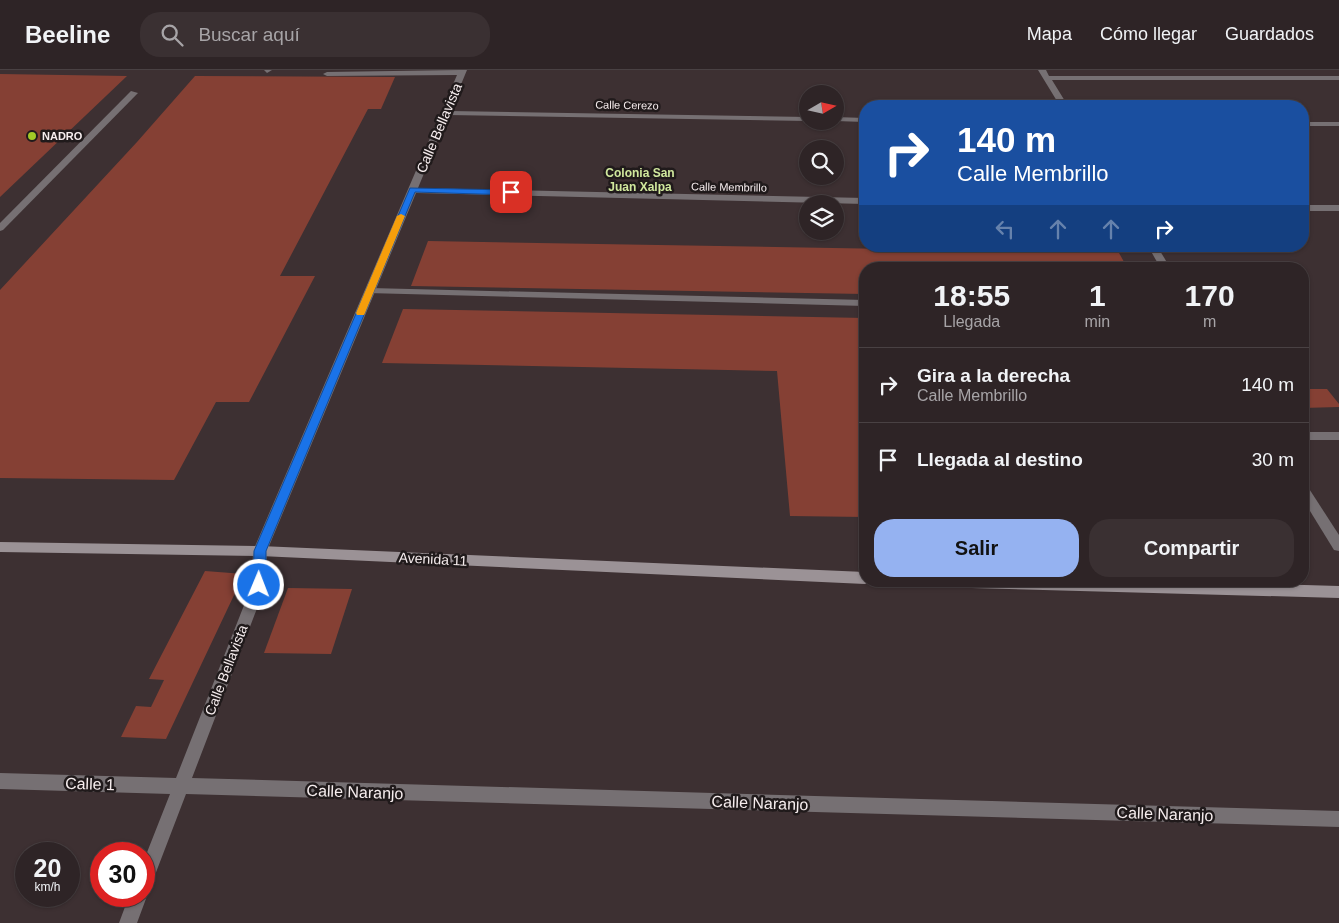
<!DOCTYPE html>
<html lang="es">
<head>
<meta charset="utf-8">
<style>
  :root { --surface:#2e2426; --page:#3a3032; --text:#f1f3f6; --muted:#a7a4a7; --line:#494143; --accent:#95b2f1 }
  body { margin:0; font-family:Arial,sans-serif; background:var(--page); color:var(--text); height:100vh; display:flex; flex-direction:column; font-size:19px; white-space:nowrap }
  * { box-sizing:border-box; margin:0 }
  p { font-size:16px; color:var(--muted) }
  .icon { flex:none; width:28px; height:28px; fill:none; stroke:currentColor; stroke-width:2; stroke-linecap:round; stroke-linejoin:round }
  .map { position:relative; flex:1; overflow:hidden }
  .details { position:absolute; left:859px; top:192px; width:450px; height:325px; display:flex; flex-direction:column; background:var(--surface); border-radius:20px; box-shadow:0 1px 4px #0004,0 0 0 1px var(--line) }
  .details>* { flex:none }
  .banner { position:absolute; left:859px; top:30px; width:450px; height:152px; border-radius:20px; box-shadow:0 1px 4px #0004,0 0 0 1px var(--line); background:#1a4fa0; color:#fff; overflow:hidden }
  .needle { width:32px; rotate:81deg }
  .buttons { position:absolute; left:799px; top:15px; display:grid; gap:10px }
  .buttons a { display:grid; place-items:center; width:45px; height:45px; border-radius:50%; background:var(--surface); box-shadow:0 1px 4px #0004,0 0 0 1px var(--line); font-size:25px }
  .speed { position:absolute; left:15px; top:772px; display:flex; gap:10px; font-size:25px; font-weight:700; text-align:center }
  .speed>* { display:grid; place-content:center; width:65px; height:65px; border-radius:50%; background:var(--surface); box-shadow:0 1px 4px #0004,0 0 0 1px var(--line); line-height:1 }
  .speed small { font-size:12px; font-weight:400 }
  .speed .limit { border:8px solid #d22; background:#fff; color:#111 }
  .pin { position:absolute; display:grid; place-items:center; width:42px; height:42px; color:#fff; margin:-21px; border-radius:10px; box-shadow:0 2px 8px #0006 }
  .me { position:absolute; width:55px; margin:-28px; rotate:1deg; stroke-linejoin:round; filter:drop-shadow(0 0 4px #0008) }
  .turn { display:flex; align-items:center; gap:18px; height:105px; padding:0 15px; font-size:22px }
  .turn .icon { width:65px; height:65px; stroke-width:2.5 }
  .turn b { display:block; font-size:35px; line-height:42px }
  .lanes { display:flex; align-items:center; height:48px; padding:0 15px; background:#0003; justify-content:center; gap:25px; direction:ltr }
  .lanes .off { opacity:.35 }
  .eta { display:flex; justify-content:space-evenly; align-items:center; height:85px; text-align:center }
  .eta b { font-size:30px; font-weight:700; line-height:35px }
  .cta { display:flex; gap:10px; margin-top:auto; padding:10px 15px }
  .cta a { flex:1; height:58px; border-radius:20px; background:var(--accent); color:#111; font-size:20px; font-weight:700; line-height:58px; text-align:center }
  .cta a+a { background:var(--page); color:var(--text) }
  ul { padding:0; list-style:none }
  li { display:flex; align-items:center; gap:15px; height:75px; padding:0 15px; border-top:1px solid var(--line) }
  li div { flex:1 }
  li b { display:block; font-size:19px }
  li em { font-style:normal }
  header { display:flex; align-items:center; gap:30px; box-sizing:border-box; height:70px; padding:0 25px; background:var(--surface); border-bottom:1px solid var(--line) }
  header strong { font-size:24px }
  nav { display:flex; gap:28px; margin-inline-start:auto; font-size:18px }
  .search { width:350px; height:45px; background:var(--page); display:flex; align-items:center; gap:12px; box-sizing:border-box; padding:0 18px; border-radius:20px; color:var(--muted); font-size:19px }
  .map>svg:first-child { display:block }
</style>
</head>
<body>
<header>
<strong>Beeline</strong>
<div class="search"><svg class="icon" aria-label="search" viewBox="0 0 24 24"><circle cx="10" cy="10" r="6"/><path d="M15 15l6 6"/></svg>Buscar aquí</div>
<nav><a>Mapa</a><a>Cómo llegar</a><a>Guardados</a></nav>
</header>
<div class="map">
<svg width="1339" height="853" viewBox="0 0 1339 853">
  <rect width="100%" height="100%" fill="#3d3032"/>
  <g fill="#854034">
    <path d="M0 4 127 6 0 127Z"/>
    <path d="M195 6 395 7 381 39H368L280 206H315L249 332H216L174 410 0 408V220L137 72Z"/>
    <path d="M428 171 1119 183 1128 199H865V224L411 216Z"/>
    <path d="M403 239 865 248V447L790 446 777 301 382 293Z"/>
    <path d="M1302 319H1327L1339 334V337L1302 338Z"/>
    <path d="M205 501 244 504 166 669 121 667 136 636 151 637 164 610 149 609Z"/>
    <path d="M288 518 352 519 331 584 264 583Z"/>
  </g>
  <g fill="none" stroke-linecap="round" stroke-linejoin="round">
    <path fill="#767073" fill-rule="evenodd" d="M370 218 865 230V236L367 223 365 221Z"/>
    <g fill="#767073" fill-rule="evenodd">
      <path d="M264 0H272L267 3Z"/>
      <path d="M459 0H467L450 41 808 47V51L448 45 418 118 865 128V134L416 123 267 481 266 515 192 708 1339 741V757L186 724 150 818 145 821 147 826 137 853H119L129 826H144V790L170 724 0 719V703L176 708 252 515 253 481 457 5 327 6 323 4 327 2Z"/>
      <path d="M1038 0H1046L1049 6H1339V10H1052L1068 36H1060Z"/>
      <path d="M131 21 138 23 3 160 0 161V153Z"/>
      <path d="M835 47 865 48V52L835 51Z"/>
      <rect x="1302" y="52" width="37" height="4"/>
      <rect x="1302" y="135" width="37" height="6"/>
      <path d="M1148 176H1157L1171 199H1161Z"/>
      <rect x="1302" y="362" width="37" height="8"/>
      <path d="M1302 412 1306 414 1339 465V481L1334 480 1302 428Z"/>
    </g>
    <g fill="#9b9296" fill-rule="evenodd">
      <path d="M0 472 260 476 865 502V511H870L865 514 260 486 0 482Z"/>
      <path d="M928 511H1157L1339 516V528L935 517 930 515Z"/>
    </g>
  </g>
  <path fill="#1a73e8" stroke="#114b97" d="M410 118 511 120 515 122 511 125 415 122 266 481V515L264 519 259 520 255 519 253 515 254 481Z"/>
  <path fill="#f59e0b" d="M401 144 405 146 365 243 364 245H357L356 243 397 146Z"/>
  <circle fill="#a2c927" stroke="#201a1b" stroke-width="2" cx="32" cy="66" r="5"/>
  <g text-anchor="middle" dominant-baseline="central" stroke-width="5" stroke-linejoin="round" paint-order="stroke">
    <g font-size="11" fill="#f6edee" stroke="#201a1b">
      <text transform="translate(627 35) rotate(1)">Calle Cerezo</text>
      <text transform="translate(729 117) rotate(1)">Calle Membrillo</text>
    </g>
    <g font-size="11" font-weight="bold" fill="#f6edee" stroke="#201a1b" text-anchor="start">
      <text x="42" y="66">NADRO</text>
    </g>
    <g font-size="12" font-weight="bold" fill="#d0e89d" stroke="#201a1b">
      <text x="640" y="103">Colonia San<tspan x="640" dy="14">Juan Xalpa</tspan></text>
    </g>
    <g font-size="14" fill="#f6edee" stroke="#201a1b">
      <text transform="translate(439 58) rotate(-67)">Calle Bellavista</text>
      <text transform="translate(433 489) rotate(3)">Avenida 11</text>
      <text transform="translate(226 600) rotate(-69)">Calle Bellavista</text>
    </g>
    <g font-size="16" fill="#f6edee" stroke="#201a1b">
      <text transform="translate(90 714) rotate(2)">Calle 1</text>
      <text transform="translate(355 722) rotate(2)">Calle Naranjo</text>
      <text transform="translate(760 733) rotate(2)">Calle Naranjo</text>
      <text transform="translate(1165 744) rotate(2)">Calle Naranjo</text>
    </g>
  </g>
</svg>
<div class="buttons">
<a><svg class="needle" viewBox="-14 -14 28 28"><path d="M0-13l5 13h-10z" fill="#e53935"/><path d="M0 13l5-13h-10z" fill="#a7a4a7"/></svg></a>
<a><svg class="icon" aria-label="search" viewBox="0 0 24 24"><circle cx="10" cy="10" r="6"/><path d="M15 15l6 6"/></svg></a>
<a><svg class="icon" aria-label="layers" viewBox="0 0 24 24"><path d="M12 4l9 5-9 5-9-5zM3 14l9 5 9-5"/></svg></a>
</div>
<div class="speed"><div>20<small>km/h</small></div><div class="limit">30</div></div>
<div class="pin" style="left:511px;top:122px;background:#d93025"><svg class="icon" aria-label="arrive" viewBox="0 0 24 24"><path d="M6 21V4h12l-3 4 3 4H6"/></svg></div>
<svg class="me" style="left:259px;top:515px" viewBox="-20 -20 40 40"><circle r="17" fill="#1a73e8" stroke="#fff" stroke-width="3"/><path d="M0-11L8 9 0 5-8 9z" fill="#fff"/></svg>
<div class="banner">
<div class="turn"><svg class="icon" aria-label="right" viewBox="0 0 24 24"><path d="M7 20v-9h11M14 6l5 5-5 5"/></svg><div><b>140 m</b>Calle Membrillo</div></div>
<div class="lanes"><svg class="icon off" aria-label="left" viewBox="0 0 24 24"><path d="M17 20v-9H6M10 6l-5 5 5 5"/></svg><svg class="icon off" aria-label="ahead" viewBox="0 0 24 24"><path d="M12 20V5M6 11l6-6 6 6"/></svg><svg class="icon off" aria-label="ahead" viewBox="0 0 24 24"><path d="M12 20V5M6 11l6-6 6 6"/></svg><svg class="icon" aria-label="right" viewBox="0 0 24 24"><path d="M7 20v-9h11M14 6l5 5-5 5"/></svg></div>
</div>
<section class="details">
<div class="eta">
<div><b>18:55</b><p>Llegada</p></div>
<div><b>1</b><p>min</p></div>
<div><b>170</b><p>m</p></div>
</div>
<ul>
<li><svg class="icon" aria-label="right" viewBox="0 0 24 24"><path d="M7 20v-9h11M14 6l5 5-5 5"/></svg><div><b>Gira a la derecha</b><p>Calle Membrillo</p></div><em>140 m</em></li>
<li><svg class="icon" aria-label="arrive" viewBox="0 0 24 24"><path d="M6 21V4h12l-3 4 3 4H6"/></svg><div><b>Llegada al destino</b></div><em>30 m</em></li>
</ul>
<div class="cta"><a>Salir</a><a>Compartir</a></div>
</section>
</div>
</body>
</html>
